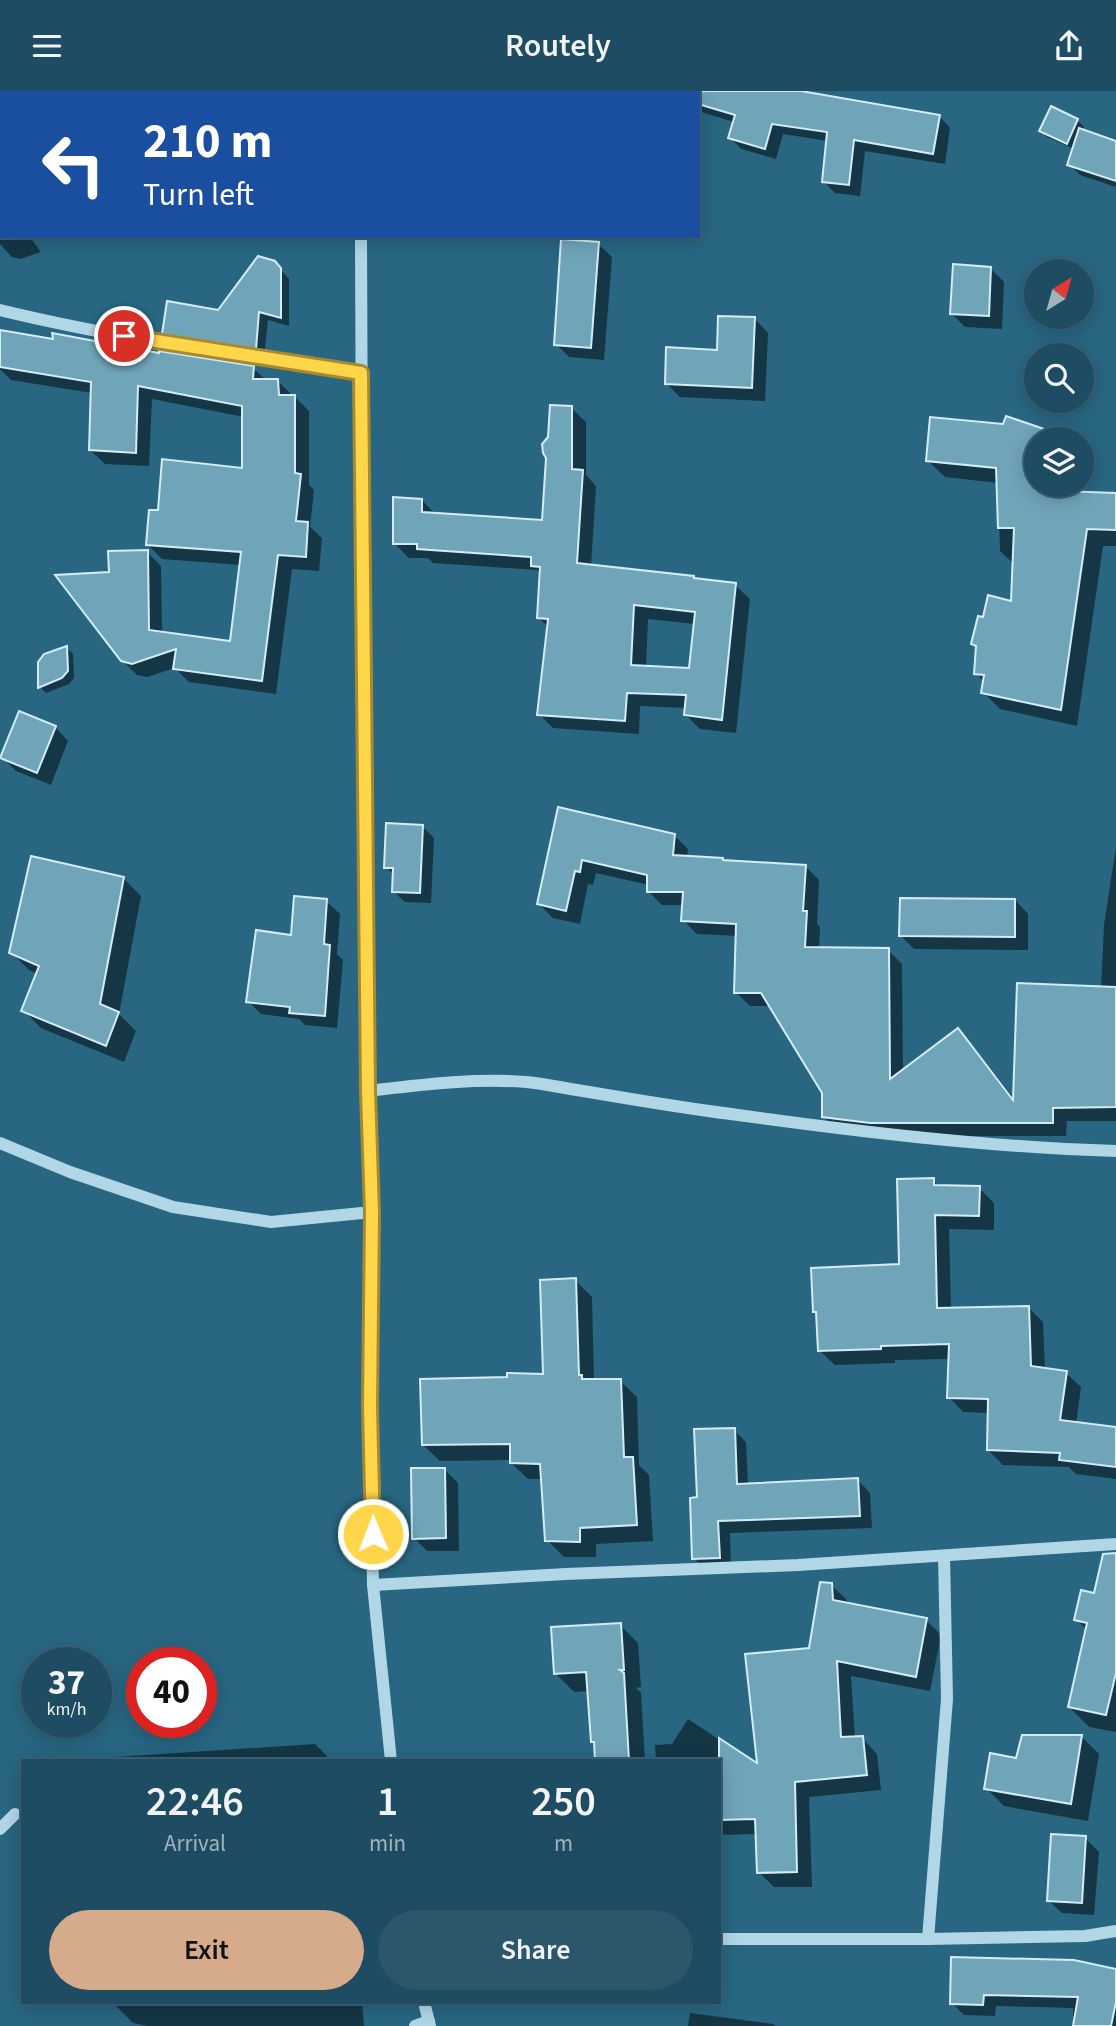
<!DOCTYPE html>
<html lang="en">
<head>
<meta charset="utf-8">
<style>
  :root { --surface:#1e4c62; --page:#2b566b; --text:#f1f3f6; --muted:#a1b4be; --line:#3c6377; --accent:#d6ab8b }
  body { margin:0; font-family:"Source Sans 3",sans-serif; background:var(--page); color:var(--text); height:100vh; display:flex; flex-direction:column; font-size:26px; white-space:nowrap }
  * { box-sizing:border-box; margin:0 }
  p { font-size:23px; color:var(--muted) }
  .icon { flex:none; width:38px; height:38px; fill:none; stroke:currentColor; stroke-width:2; stroke-linecap:round; stroke-linejoin:round }
  .map { position:relative; flex:1; overflow:hidden }
  .side { position:absolute; left:21px; top:1668px; width:700px; height:245px; display:flex; flex-direction:column; background:var(--surface); border-radius:0px; box-shadow:0 4px 18px #0003,0 0 0 2px var(--line) }
  .side>* { flex:none }
  .guide { position:absolute; left:0px; top:0px; width:700px; height:147px; box-shadow:0 4px 18px #0003,0 0 0 2px var(--line); background:#1a4fa0; color:#fff; overflow:hidden }
  .needle { width:46px; rotate:37deg }
  .controls { position:absolute; left:1024px; top:168px; display:grid; gap:14px }
  .controls a { display:grid; place-items:center; width:70px; height:70px; border-radius:50%; background:var(--surface); box-shadow:0 4px 18px #0003,0 0 0 2px var(--line); font-size:35px }
  .speed { position:absolute; left:21px; top:1556px; display:flex; gap:14px; font-size:35px; font-weight:700; text-align:center }
  .speed>* { display:grid; place-content:center; width:91px; height:91px; border-radius:50%; background:var(--surface); box-shadow:0 4px 18px #0003,0 0 0 2px var(--line); line-height:1 }
  .speed small { font-size:18px; font-weight:400 }
  .speed .limit { border:10px solid #d22; background:#fff; color:#111 }
  .pin { position:absolute; display:grid; place-items:center; width:60px; height:60px; color:#fff; margin:-30px; border:4px solid #fff; border-radius:50%; box-shadow:0 2px 7px #0007 }
  .me { position:absolute; width:77px; margin:-38px; rotate:359deg; stroke-linejoin:round; filter:drop-shadow(0 0 5px #0008) }
  .turn { display:flex; align-items:center; gap:24px; height:147px; padding:0 28px; font-size:32px }
  .turn .icon { width:91px; height:91px; stroke-width:2.5 }
  .turn b { display:block; font-size:49px; line-height:60px }
  .eta { display:flex; justify-content:space-evenly; align-items:center; height:119px; text-align:center }
  .eta b { font-size:42px; font-weight:600; line-height:49px }
  .button { display:flex; gap:14px; margin-top:auto; padding:14px 28px }
  .button a { flex:1; height:80px; border-radius:42px; background:var(--accent); color:#111; font-size:28px; font-weight:600; line-height:80px; text-align:center }
  .button a+a { background:var(--page); color:var(--text) }
  header { display:flex; justify-content:space-between; align-items:center; height:91px; padding:0 28px; background:var(--surface); font-size:32px; font-weight:600 }
  .map>svg:first-child { display:block }
</style>
</head>
<body>
<header><svg class="icon" aria-label="menu" viewBox="0 0 24 24"><path d="M4 6h16M4 12h16M4 18h16"/></svg>Routely<svg class="icon" aria-label="share" viewBox="0 0 24 24"><path d="M12 15V3M7 8l5-5 5 5M5 13v7h14v-7"/></svg></header>
<div class="map">
<svg width="1116" height="1935" viewBox="0 0 1116 1935">
  <rect width="100%" height="100%" fill="#286682"/>
  <g fill="#0007" fill-rule="evenodd">
    <path d="M419 0H536V2H420Z"/>
    <path d="M659 0H780L939 25 950 37 945 73 865 60 860 105 835 102 824 91 828 50 783 43 776 68 741 58 730 46 734 31 698 20V2H661Z"/>
    <path d="M1077 29 1084 36 1082 40 1116 52V96L1080 84 1069 73 1074 58 1047 46 1041 40Z"/>
    <path d="M2 139V145H29L41 161 20 168 12 166 0 153V141Z"/>
    <path d="M598 153 612 166 604 269 569 266 556 253Z"/>
    <path d="M274 172 289 188V235L268 229 264 266 173 251 164 242 218 221Z"/>
    <path d="M991 178 1004 191 1002 238 965 236 952 223Z"/>
    <path d="M755 228 768 242 765 310 680 306 666 292 719 260Z"/>
    <path d="M0 254 160 264 253 277 266 289 278 290 292 304V306H295L309 320V394L314 399 310 436 322 447 319 480 292 478 276 603 189 591 175 577 147 586 137 584 122 569 111 482 147 461 161 475 162 543 231 552 241 474 162 468 148 454 159 421 244 379V326L152 308 149 375 105 373 90 359 92 302 11 289 0 278Z"/>
    <path d="M571 317 586 331V384L596 395 591 475 735 494 750 508 736 642 700 638 686 624V617L640 615 639 643 553 637 539 623 549 537 539 527 541 483 537 479 433 472 428 467H409L394 452 422 409 436 424 544 431ZM648 528 695 533 690 579 646 577Z"/>
    <path d="M1043 340 1052 348H1036V394H1047L1045 401 1116 403V455H1103L1077 635 1000 618 983 601 984 591 976 582 978 558 973 553 984 528 1013 513 1015 474 1000 460 998 392 945 386 928 370Z"/>
    <path d="M67 557 73 563 74 587 69 593 46 602 40 596V571Z"/>
    <path d="M55 636 68 650 51 694 16 680 2 666Z"/>
    <path d="M560 718 674 744 688 758 687 766 723 768 725 771 805 775 819 789 817 833 820 836 819 858 888 859 902 873 903 980 957 939 971 953 1015 1009 1101 897 1104 834 1116 756V1030H1067L1066 1045H886L838 1040 824 1026 823 1002 771 915H750L736 901 737 845 697 843 683 829 684 814H662L648 800 649 794 596 782 593 794 588 793 580 833 553 827 539 813Z"/>
    <path d="M423 736 434 747 431 812 405 811 393 800 394 784 386 776Z"/>
    <path d="M123 787 141 805 119 923 136 940 124 971 41 937 23 919 38 883 29 879 11 861Z"/>
    <path d="M1015 809 1028 823V859L914 858 901 845Z"/>
    <path d="M326 810 340 823 337 863 343 869 337 937 305 934 299 928 261 923 248 910 293 846Z"/>
    <path d="M933 1089 940 1096 979 1097 994 1112V1139L949 1138 951 1218 1028 1216 1043 1231 1045 1279 1066 1282 1081 1296 1076 1333 1116 1338V1388L1076 1383 1069 1376 1003 1374 988 1359 990 1322 963 1321 949 1306 950 1268 895 1269V1272L835 1274 820 1260 818 1224 815 1220 901 1175Z"/>
    <path d="M575 1189 592 1206 594 1290H620L637 1306 639 1374 649 1384 653 1450 596 1453V1466H564L547 1449 543 1388H528L511 1372V1369L440 1370 423 1354 545 1285Z"/>
    <path d="M734 1339 746 1351 748 1394 858 1389 870 1402 872 1437 730 1442 731 1478 706 1479 694 1467 699 1408Z"/>
    <path d="M445 1379 458 1392 459 1460H427L414 1447Z"/>
    <path d="M831 1494 847 1509V1513L926 1529 941 1544 930 1600 851 1585 855 1647H862L877 1663 881 1699 809 1706 812 1796H774L759 1781 757 1743 719 1744V1670H656L655 1654 672 1653 688 1628 759 1675 810 1559Z"/>
    <path d="M1116 1509V1641L1089 1636 1069 1616 1087 1539 1076 1528Z"/>
    <path d="M620 1534 638 1552 641 1596 636 1597 641 1602 645 1670H597L596 1654 592 1650 589 1600 574 1601 556 1583Z"/>
    <path d="M1081 1645 1099 1663 1088 1730 1004 1715 986 1697 1017 1669Z"/>
    <path d="M315 1653 332 1670 70 1669Z"/>
    <path d="M1085 1747 1099 1761 1094 1824 1062 1822 1048 1809Z"/>
    <path d="M952 1868 1116 1880V1935H1073V1917L996 1915 995 1925 964 1924 952 1912Z"/>
    <path d="M112 1911H362L364 1935H148L133 1932Z"/>
    <path d="M690 1922 773 1933 775 1935H688Z"/>
  </g>
  <g fill="#70a4b9" stroke="#d4ecf5" stroke-width="2" fill-rule="evenodd">
    <path d="M680 0H801L940 24 933 63 854 49 849 94 822 91 827 41 772 33 765 58 728 47 735 24 698 13V2H680Z"/>
    <path d="M1051 15 1078 28 1067 53 1039 40Z"/>
    <path d="M1079 37 1116 50V90L1067 74Z"/>
    <path d="M561 148 599 151 591 257 554 254Z"/>
    <path d="M258 165 275 170 281 177V227L259 221 256 258 162 243 167 210 218 219Z"/>
    <path d="M953 173 991 176 989 225 950 223Z"/>
    <path d="M718 225 755 226 752 297 665 293 666 256 717 259Z"/>
    <path d="M0 239 53 248 52 242 159 262V260L254 275 253 288H278L279 304H295V382L301 383 296 430 308 431 306 466 278 464 262 590 173 578 176 558 132 573 121 570 55 484 109 481 108 460 148 459 149 539 230 550 241 461 146 454 149 419H158L162 368 242 377V315L138 295 136 362 89 359 91 291 0 276Z"/>
    <path d="M550 314 572 315V378L583 379 577 472 694 485V487L736 492 722 629 684 624 686 604 627 602 625 630 537 624 548 528 537 527 540 476 531 475V466L417 458V453H393V406L422 408V421L542 429 546 367 543 362 542 353 548 346ZM634 514 695 521 689 577 631 574Z"/>
    <path d="M1006 325 1044 338 1041 348H1036V399L1116 402V439L1087 438 1061 619 981 602 984 584 974 583 976 555 971 553 978 525 983 526 988 504 1011 510 1014 437H998L996 377 926 370 930 326 1003 333Z"/>
    <path d="M67 555 68 580 62 587 38 597V571L44 563Z"/>
    <path d="M19 620 56 635 37 682 0 667Z"/>
    <path d="M558 716 675 743 673 764 723 767V769L806 774 803 820H807L805 856 889 857 890 988 958 937 1013 1009 1017 892 1116 896V1016L1053 1017V1032H870L822 1026V1002L761 902H734L736 833 681 830 683 801H647V784L582 769 580 781 575 780 566 820 537 813Z"/>
    <path d="M386 732 423 734 420 802 392 801 393 777H384Z"/>
    <path d="M31 765 124 786 100 913 119 921 106 955 21 920 39 875 9 862Z"/>
    <path d="M294 805 327 808 324 853 330 854 325 925 289 922 290 916 246 911 256 839 291 844Z"/>
    <path d="M900 807 1015 808V846L899 845Z"/>
    <path d="M934 1087V1094L980 1095 979 1125 935 1124 937 1217 1029 1215 1031 1275 1067 1280 1060 1329 1116 1336V1376L1059 1369 1060 1362 987 1359 988 1308 947 1307 949 1253 881 1255V1258L818 1260 816 1221H813L811 1177 899 1173 897 1088Z"/>
    <path d="M576 1187 579 1284H582V1288H621L624 1366H633L637 1434 580 1437V1451L545 1450 540 1373 510 1372V1353L422 1354 420 1288 507 1286V1282L543 1283 540 1189Z"/>
    <path d="M735 1337 737 1393 858 1387 860 1425 718 1430 720 1467 692 1468 690 1407 697 1406 694 1338Z"/>
    <path d="M411 1377H445L446 1447 412 1448Z"/>
    <path d="M1116 1462V1582L1106 1624 1068 1616 1087 1532 1074 1529 1081 1499 1094 1502 1103 1463Z"/>
    <path d="M820 1491 832 1492 833 1509 927 1527 916 1586 837 1570 841 1646 863 1645 867 1684 795 1691 797 1781 757 1782 755 1728 719 1729V1647L757 1672 745 1563 809 1557Z"/>
    <path d="M621 1532 624 1579H620L624 1582 629 1670H595L594 1651H591L586 1581 554 1583 551 1536Z"/>
    <path d="M1022 1644H1082L1071 1713 984 1698 990 1662 1016 1667Z"/>
    <path d="M1051 1743 1086 1745 1082 1812 1047 1810Z"/>
    <path d="M951 1866 1074 1869 1116 1878V1911L1111 1935H1073L1078 1906 984 1904 983 1914 950 1913Z"/>
  </g>
  <g fill="none" stroke-linecap="round" stroke-linejoin="round">
    <g stroke="#b1d7e6" stroke-width="12">
      <path d="M355 0V2"/>
      <path d="M361 145 363 638 367 1000 372 1121 370 1316 373 1494 391 1670"/>
      <path d="M0 219C119 248 240 264 361 282"/>
      <path d="M367 1000C420 994 473 987 526 991 547 993 568 998 589 1001 636 1009 683 1017 731 1023 859 1041 987 1056 1116 1060"/>
      <path d="M0 1052 70 1081 173 1116 271 1131 372 1121"/>
      <path d="M373 1494 566 1483 798 1474 1116 1453"/>
      <path d="M0 1738 15 1723"/>
      <path d="M719 1848H928L1085 1845 1116 1840"/>
      <path d="M928 1848 947 1608 944 1465"/>
      <path d="M424 1911 430 1935"/>
      <path d="M415 1935 429 1930"/>
    </g>
  </g>
  <g fill="none" stroke-linecap="round" stroke-linejoin="round">
    <g stroke="#a68a30" stroke-width="18">
      <path id="route" d="M124 245 361 282 368 1000 372 1121 370 1316 373 1443"/>
    </g>
    <use href="#route" stroke="#ffd54a" stroke-width="12"/>
  </g>
</svg>
<div class="controls">
<a><svg class="needle" viewBox="-14 -14 28 28"><path d="M0-13l5 13h-10z" fill="#e53935"/><path d="M0 13l5-13h-10z" fill="#a1b4be"/></svg></a>
<a><svg class="icon" aria-label="search" viewBox="0 0 24 24"><circle cx="10" cy="10" r="6"/><path d="M15 15l6 6"/></svg></a>
<a><svg class="icon" aria-label="layers" viewBox="0 0 24 24"><path d="M12 4l9 5-9 5-9-5zM3 14l9 5 9-5"/></svg></a>
</div>
<div class="speed"><div>37<small>km/h</small></div><div class="limit">40</div></div>
<div class="pin" style="left:124px;top:245px;background:#d93025"><svg class="icon" aria-label="arrive" viewBox="0 0 24 24"><path d="M6 21V4h12l-3 4 3 4H6"/></svg></div>
<svg class="me" style="left:373px;top:1443px" viewBox="-20 -20 40 40"><circle r="17" fill="#ffd54a" stroke="#fff" stroke-width="3"/><path d="M0-11L8 9 0 5-8 9z" fill="#fff"/></svg>
<div class="guide">
<div class="turn"><svg class="icon" aria-label="left" viewBox="0 0 24 24"><path d="M17 20v-9H6M10 6l-5 5 5 5"/></svg><div><b>210 m</b>Turn left</div></div>
</div>
<section class="side">
<div class="eta">
<div><b>22:46</b><p>Arrival</p></div>
<div><b>1</b><p>min</p></div>
<div><b>250</b><p>m</p></div>
</div>
<div class="button"><a>Exit</a><a>Share</a></div>
</section>
</div>
</body>
</html>
